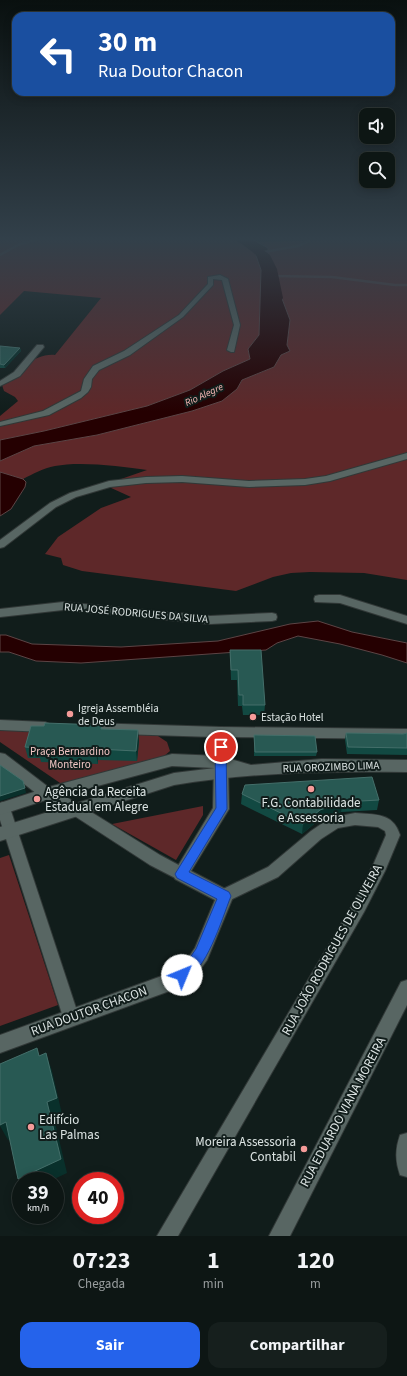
<!DOCTYPE html>
<html lang="pt">
<head>
<meta charset="utf-8">
<style>
  :root { --surface:#0d1614; --page:#161f1d; --text:#f1f3f6; --muted:#9a9fa0; --line:#2d3534; --accent:#2563eb }
  body { margin:0; font-family:"Source Sans 3",sans-serif; background:var(--page); color:var(--text); height:100vh; display:flex; flex-direction:column; font-size:15px; white-space:nowrap }
  * { box-sizing:border-box; margin:0 }
  p { font-size:13px; color:var(--muted) }
  .icon { flex:none; width:22px; height:22px; fill:none; stroke:currentColor; stroke-width:2; stroke-linecap:round; stroke-linejoin:round }
  .map { position:relative; height:1236px; overflow:hidden }
  .side { display:flex; flex-direction:column; background:var(--surface); flex:1 }
  .side>* { flex:none }
  .hud { position:absolute; left:12px; top:12px; width:383px; height:84px; border-radius:12px; box-shadow:0 2px 10px #0003,0 0 0 1px var(--line); background:#1a4fa0; color:#fff; overflow:hidden }
  .tools { position:absolute; left:359px; top:108px; display:grid; gap:8px }
  .tools a { display:grid; place-items:center; width:36px; height:36px; border-radius:8px; background:var(--surface); box-shadow:0 2px 10px #0003,0 0 0 1px var(--line); font-size:20px }
  .speed { position:absolute; left:12px; top:1172px; display:flex; gap:8px; font-size:20px; font-weight:700; text-align:center }
  .speed>* { display:grid; place-content:center; width:52px; height:52px; border-radius:50%; background:var(--surface); box-shadow:0 2px 10px #0003,0 0 0 1px var(--line); line-height:1 }
  .speed small { font-size:10px; font-weight:400 }
  .speed .limit { border:6px solid #d22; background:#fff; color:#111 }
  .pin { position:absolute; display:grid; place-items:center; width:34px; height:34px; color:#fff; margin:-17px; border:2px solid #fff; border-radius:50%; box-shadow:0 1px 4px #0007 }
  .me { position:absolute; width:44px; margin:-22px; rotate:45deg; stroke-linejoin:round; filter:drop-shadow(0 0 3px #0008) }
  .turn { display:flex; align-items:center; gap:14px; height:84px; padding:0 20px; font-size:18px }
  .turn .icon { width:52px; height:52px; stroke-width:2.5 }
  .turn b { display:block; font-size:28px; line-height:34px }
  .eta { display:flex; justify-content:space-evenly; align-items:center; height:68px; text-align:center }
  .eta b { font-size:24px; font-weight:700; line-height:28px }
  .action { display:flex; gap:8px; margin-top:auto; padding:8px 20px }
  .action a { flex:1; height:46px; border-radius:12px; background:var(--accent); color:#fff; font-size:16px; font-weight:700; line-height:46px; text-align:center }
  .action a+a { background:var(--page); color:var(--text) }
  .map>svg:first-child { display:block }
</style>
</head>
<body>
<div class="map">
<svg width="407" height="1236" viewBox="0 0 407 1236">
  <rect width="100%" height="100%" fill="#111d1b"/>
  <g fill="#5e2829">
    <path d="M0 239H237L254 250 261 270 259 335 248 349 250 359 223 371 190 390 147 406 44 431 0 440V416L18 401 15 397 4 391 2 385C15 372 35 353 55 355L101 298 24 291 0 315Z"/>
    <path d="M362 239 407 241V580L364 573 310 572 291 573 273 577 236 591 82 571 63 565 61 558 45 554 58 537 101 508 131 497 109 487 121 479 147 470C121 466 79 461 55 466 43 468 33 474 23 479L0 472V461L34 446 97 435 192 411 237 389 242 380 274 367 281 355 290 351 287 345 290 320 271 269 268 264V248L259 242Z"/>
    <path d="M2 729 155 734 167 742 170 751 163 757 63 785 0 742V731Z"/>
    <path d="M203 806V815L176 860 112 824Z"/>
    <path d="M9 855 58 1005 0 1026V858Z"/>
  </g>
  <g fill="#250001" stroke="#5c4445">
    <path d="M237 239H252L268 248V264L271 269 290 320 287 345 290 351 281 355 274 367 242 380 237 389 222 401 192 411 97 435 34 446 0 461V440L44 431 147 406 190 390 223 371 250 359 248 349 259 335 261 270 254 250Z"/>
    <path d="M0 472 23 479 26 482 25 487 11 509 0 516Z"/>
    <path d="M318 621 352 632 407 643V663L382 655 340 644 298 636 277 643 266 650 81 663 36 661 9 652H0V635H6L32 644 121 647 218 641 290 624Z"/>
  </g>
  <g fill="none" stroke-linecap="round" stroke-linejoin="round">
    <g stroke="#5c4445" stroke-width="2.5">
      <path d="M264 252 298 246 309 241 307 239"/>
      <path d="M0 255 18 245 38 239"/>
      <path d="M273 276 332 277 395 285H407"/>
    </g>
    <path fill="#250001" fill-rule="evenodd" d="M236 239H248L270 255 277 269 283 298 281 301H271L269 298C263 264 268 261 237 241Z"/>
    <g stroke="#313837" stroke-width="2">
      <g id="minor">
        <path d="M220 275 228 279 240 325 234 352H231L227 350 234 325 222 280 213 279V285L183 317 130 355 99 370 92 379 91 387 88 392 81 398 49 415 0 426V422L43 411 81 391 84 379 93 366 124 351 179 315 208 284V277Z"/>
        <path d="M37 345H43L44 347 20 376 0 386V381L14 372Z"/>
        <path d="M407 453V459L330 481 305 485 249 487 182 482 146 483 110 487 76 497 56 507 4 547 0 548V540L50 503 70 493 109 481 146 477 182 476 249 481 305 479 326 476Z"/>
        <path d="M319 595H340L407 616V624L340 603 315 602 314 599 315 596Z"/>
        <path d="M63 602 210 616 272 613 276 614 277 617 276 620 272 621 210 624 63 610 0 617V609Z"/>
        <path d="M0 720 45 722 49 724 51 727 49 730 45 732 0 730Z"/>
        <path d="M89 723 221 727 407 729V739L227 737V762L225 766 220 767 215 766 213 762 214 737 89 733 85 731 83 728 85 725Z"/>
        <path d="M0 753 5 754 47 786 80 805 160 855 186 869 188 874 186 879 181 881 150 865 70 813 37 794 0 765Z"/>
        <path d="M3 802 8 804 10 808 79 1017 77 1023 71 1025 65 1023 63 1017 0 820V803Z"/>
        <path d="M355 813C375 815 393 812 400 835L385 871 364 912 178 1236H157L354 902 374 863 386 835 385 831 378 827 355 825 338 828 321 839 278 877 224 903 219 901 216 896 219 891 268 867 311 831 330 818Z"/>
        <path d="M407 980V1005L290 1236H269L401 982Z"/>
        <path d="M407 1133V1177L400 1175C395 1161 395 1149 400 1135Z"/>
      </g>
    </g>
    <g stroke="#313837" stroke-width="2">
      <path id="tertiary" d="M221 757 226 759 228 763 229 809 191 871 231 892 233 897 207 960 195 977 175 989 0 1053V1035L170 973 183 965 195 948 215 900 175 879 173 874 213 808 214 763 216 759Z"/>
    </g>
    <g stroke="#313837" stroke-width="2">
      <path id="secondary" d="M172 754 220 756 251 765 322 759 407 760V772C329 771 251 772 174 785L0 841V827L174 773 215 768 172 766 49 799 0 815V803L49 787Z"/>
    </g>
    <use href="#minor" fill="#586663" fill-rule="evenodd"/>
    <use href="#tertiary" fill="#586663" fill-rule="evenodd"/>
    <use href="#secondary" fill="#586663" fill-rule="evenodd"/>
  </g>
  <g fill="#124942">
    <path d="M0 346 20 348 21 351 5 368H0Z"/>
    <path d="M230 650 265 705 264 715H243L242 706H238L237 680H231Z"/>
    <path d="M103 729 139 741 137 761 98 760V764L41 762 40 758H28L25 747Z"/>
    <path d="M346 733 403 734 407 733V755L347 754 345 740Z"/>
    <path d="M254 735 317 752 316 756H254Z"/>
    <path d="M242 794 379 800 377 810 341 812 319 820 302 834 241 804Z"/>
  </g>
  <g fill="#09302b">
    <path d="M20 348 21 351 5 368 4 365Z"/>
    <path d="M138 730 139 741 137 761 136 751Z"/>
    <path d="M97 749 98 760V764L96 754Z"/>
    <path d="M25 788 26 793 0 801V796Z"/>
    <path d="M343 802 341 812 319 820 302 834 303 824 320 810Z"/>
    <path d="M46 1053 52 1071 62 1114 54 1118 67 1173 50 1181H21V1184L18 1179 47 1102Z"/>
    <path d="M6 1122 15 1137 8 1140 0 1126V1125Z"/>
  </g>
  <g fill="#285953" stroke="#446f6a">
    <path d="M0 346 20 348 4 365 0 364Z"/>
    <path d="M230 650H261L265 705H243V695H239L238 670H231Z"/>
    <path d="M45 723 102 725 101 729 138 730 136 751 97 749 96 754 38 752 39 748 25 747 31 726H44Z"/>
    <path d="M346 733 403 734 407 733V748L348 747Z"/>
    <path d="M254 735 315 736 317 752H255Z"/>
    <path d="M0 765 23 781 25 788 0 796Z"/>
    <path d="M372 777 379 800 343 802 320 810 303 824 242 794 245 785Z"/>
    <path d="M37 1048 39 1056 46 1053 57 1098 47 1102 61 1159 18 1179 6 1122 0 1125V1064Z"/>
  </g>
  <linearGradient id="sky" x2="0" y2="1"><stop stop-color="#09100f"/><stop offset="0.58" stop-color="#32404a"/><stop offset="1" stop-color="#32404a" stop-opacity="0"/></linearGradient>
  <rect width="407" height="412" fill="url(#sky)"/>
  <path fill="#2563eb" stroke="#184099" d="M221 743 224 744 226 747 227 809 189 872 229 892 231 896C221 921 207 971 182 982L177 980 175 975 177 970 184 966 196 949 217 899 177 878 175 874 216 808 215 747 217 744Z"/>
  <g fill="#f59b99" stroke="#111d1b" stroke-width="1.5">
    <circle cx="70" cy="714" r="4"/>
    <circle cx="253" cy="717" r="4"/>
    <circle cx="311" cy="789" r="4"/>
    <circle cx="37" cy="799" r="4"/>
    <circle cx="31" cy="1127" r="4"/>
    <circle cx="304" cy="1149" r="4"/>
  </g>
  <g text-anchor="middle" dominant-baseline="central" stroke-width="4" stroke-linejoin="round" paint-order="stroke">
    <g font-size="10" font-style="italic" fill="#febdbb" stroke="#111d1b">
      <text transform="translate(204 395) rotate(-25)">Rio Alegre</text>
    </g>
    <g font-size="11" fill="#dce4e3" stroke="#111d1b">
      <text transform="translate(136 613) rotate(5)">RUA JOSÉ RODRIGUES DA SILVA</text>
      <text transform="translate(331 767) rotate(-2)">RUA OROZIMBO LIMA</text>
    </g>
    <g font-size="11" fill="#dce4e3" stroke="#111d1b" text-anchor="start">
      <text x="78" y="708">Igreja Assembléia<tspan x="78" dy="13">de Deus</tspan></text>
      <text x="261" y="717">Estação Hotel</text>
    </g>
    <g font-size="11" fill="#f2c7c5" stroke="#111d1b">
      <text x="70" y="751">Praça Bernardino<tspan x="70" dy="13">Monteiro</tspan></text>
    </g>
    <g font-size="13" fill="#dce4e3" stroke="#111d1b" text-anchor="start">
      <text x="45" y="792">Agência da Receita<tspan x="45" dy="15">Estadual em Alegre</tspan></text>
      <text x="311" y="803" text-anchor="middle">F.G. Contabilidade<tspan x="311" dy="15">e Assessoria</tspan></text>
      <text x="39" y="1120">Edifício<tspan x="39" dy="15">Las Palmas</tspan></text>
      <text x="296" y="1142" text-anchor="end">Moreira Assessoria<tspan x="296" dy="15">Contabil</tspan></text>
    </g>
    <g font-size="13" fill="#dce4e3" stroke="#111d1b">
      <text transform="translate(332 950) rotate(-61)">RUA JOÃO RODRIGUES DE OLIVEIRA</text>
      <text transform="translate(89 1011) rotate(-20)">RUA DOUTOR CHACON</text>
      <text transform="translate(343 1112) rotate(-62)">RUA EDUARDO VIANA MOREIRA</text>
    </g>
  </g>
</svg>
<div class="tools">
<a><svg class="icon" aria-label="sound" viewBox="0 0 24 24"><path d="M4 9h4l5-4v14l-5-4H4zM17 9q2 3 0 6"/></svg></a>
<a><svg class="icon" aria-label="search" viewBox="0 0 24 24"><circle cx="10" cy="10" r="6"/><path d="M15 15l6 6"/></svg></a>
</div>
<div class="speed"><div>39<small>km/h</small></div><div class="limit">40</div></div>
<div class="pin" style="left:221px;top:747px;background:#d93025"><svg class="icon" aria-label="arrive" viewBox="0 0 24 24"><path d="M6 21V4h12l-3 4 3 4H6"/></svg></div>
<svg class="me" style="left:182px;top:975px" viewBox="-20 -20 40 40"><circle r="19" fill="#fff"/><path d="M0-13L10 11 0 6-10 11z" fill="#2563eb"/></svg>
<div class="hud">
<div class="turn"><svg class="icon" aria-label="left" viewBox="0 0 24 24"><path d="M17 20v-9H6M10 6l-5 5 5 5"/></svg><div><b>30 m</b>Rua Doutor Chacon</div></div>
</div>
</div>
<section class="side">
<div class="eta">
<div><b>07:23</b><p>Chegada</p></div>
<div><b>1</b><p>min</p></div>
<div><b>120</b><p>m</p></div>
</div>
<div class="action"><a>Sair</a><a>Compartilhar</a></div>
</section>
</body>
</html>
